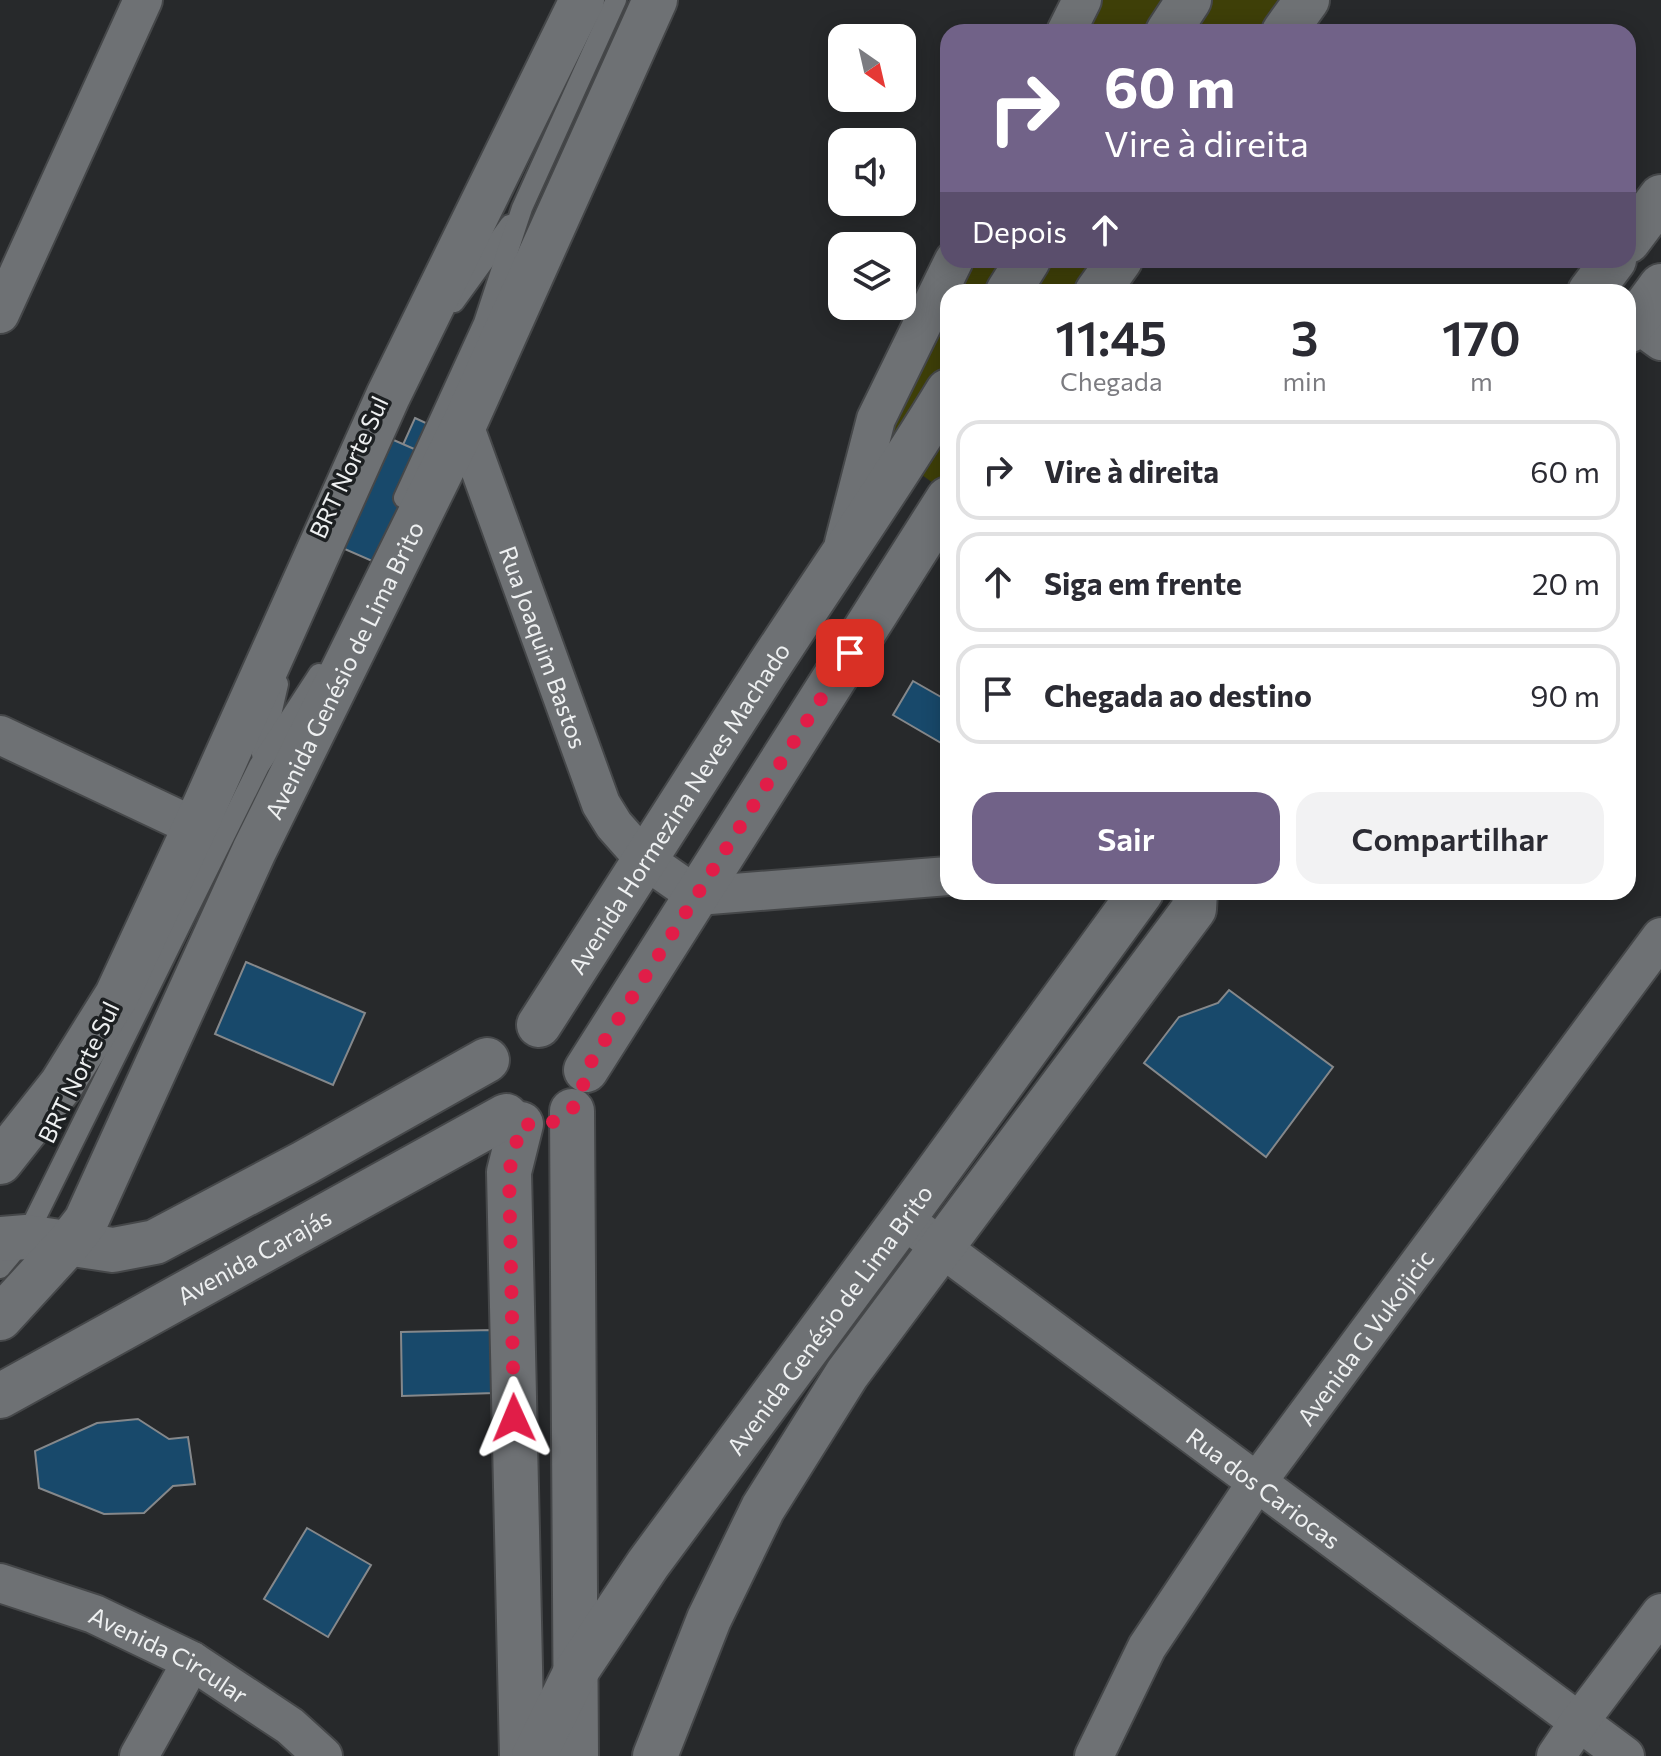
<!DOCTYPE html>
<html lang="pt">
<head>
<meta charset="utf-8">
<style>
  :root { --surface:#fff; --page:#f2f2f3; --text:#2b2b33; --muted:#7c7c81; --line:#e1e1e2; --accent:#716288 }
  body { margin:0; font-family:Commissioner,sans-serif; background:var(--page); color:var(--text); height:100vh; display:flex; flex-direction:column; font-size:30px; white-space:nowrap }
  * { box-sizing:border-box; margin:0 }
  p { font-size:26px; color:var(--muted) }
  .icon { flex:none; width:44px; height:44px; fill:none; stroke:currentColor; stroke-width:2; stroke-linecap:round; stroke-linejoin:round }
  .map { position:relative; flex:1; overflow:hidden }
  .side { position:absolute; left:940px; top:284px; width:696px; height:616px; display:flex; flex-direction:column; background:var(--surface); border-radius:24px; box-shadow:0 4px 20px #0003 }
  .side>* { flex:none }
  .banner { position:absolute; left:940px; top:24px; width:696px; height:244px; border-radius:24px; box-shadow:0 4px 20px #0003; background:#716288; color:#fff; overflow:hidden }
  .needle { width:52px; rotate:146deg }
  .buttons { position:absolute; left:828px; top:24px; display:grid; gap:16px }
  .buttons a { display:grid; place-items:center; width:88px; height:88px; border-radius:16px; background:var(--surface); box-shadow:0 4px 20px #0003; font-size:40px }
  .pin { position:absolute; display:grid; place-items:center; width:68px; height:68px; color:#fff; margin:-34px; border-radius:16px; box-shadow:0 4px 12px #0006 }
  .me { position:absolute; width:88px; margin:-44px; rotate:359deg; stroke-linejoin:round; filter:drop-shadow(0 0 6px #0008) }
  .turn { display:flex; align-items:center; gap:28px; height:168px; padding:0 32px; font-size:36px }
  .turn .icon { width:104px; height:104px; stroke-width:2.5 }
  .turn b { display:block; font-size:56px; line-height:68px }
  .then { display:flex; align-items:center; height:76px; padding:0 32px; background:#0003; gap:16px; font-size:30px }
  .eta { display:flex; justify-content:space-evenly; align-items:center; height:136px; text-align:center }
  .eta b { font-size:48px; font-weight:600; line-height:56px }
  .cta { display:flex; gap:16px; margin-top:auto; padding:16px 32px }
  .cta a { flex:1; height:92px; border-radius:24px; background:var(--accent); color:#fff; font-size:32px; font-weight:600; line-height:92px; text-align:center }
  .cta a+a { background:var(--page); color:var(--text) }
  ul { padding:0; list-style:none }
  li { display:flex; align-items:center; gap:24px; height:100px; margin:0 16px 12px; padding:0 16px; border:4px solid var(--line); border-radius:24px }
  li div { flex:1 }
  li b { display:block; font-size:30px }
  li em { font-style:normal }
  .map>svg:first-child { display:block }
</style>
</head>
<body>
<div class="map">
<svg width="1661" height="1756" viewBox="0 0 1661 1756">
  <rect width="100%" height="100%" fill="#27292b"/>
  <g fill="#3e3f08">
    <path d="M1091 0H1298L1274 32H1076Z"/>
    <path d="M970 260H1107L1084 292H955Z"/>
    <path d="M948 308V477L940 488 883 447Z"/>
  </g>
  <g fill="#18496b" stroke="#85888b" stroke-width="2">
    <path d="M415 418 428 424 416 453 402 447Z"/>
    <path d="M389 438 428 455 379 564 340 547Z"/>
    <path d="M913 681 948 701V747L893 715Z"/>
    <path d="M246 962 365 1013 333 1085 215 1034Z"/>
    <path d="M1229 990 1333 1067 1266 1157 1144 1063 1179 1017 1218 1003Z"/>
    <path d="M492 1330 494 1393 402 1396 401 1332Z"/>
    <path d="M138 1419 169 1439 188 1437 195 1484 173 1486 144 1513 104 1514 39 1488 35 1451 97 1423Z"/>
    <path d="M307 1528 371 1565 328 1637 264 1599Z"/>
  </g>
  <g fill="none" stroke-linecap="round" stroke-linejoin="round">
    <g stroke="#454749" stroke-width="24">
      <g id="lane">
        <path d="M454 302 510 225"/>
        <path d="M404 498 484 323 522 208 616 0"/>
        <path d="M262 754 278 684"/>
        <path d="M0 1268 26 1237 259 766 319 674"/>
      </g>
    </g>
    <g stroke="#454749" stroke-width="42">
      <g id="street">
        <path d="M1066 32 1082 0"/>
        <path d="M0 314 143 0"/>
        <path d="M1628 317 1661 341"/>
        <path id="s1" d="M464 425 601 804 614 825 644 859 697 896 948 876"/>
        <path d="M844 543 876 419 954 260"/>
        <path d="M0 735 195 827"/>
        <path id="s2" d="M903 1219 1625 1756"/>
        <path id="s3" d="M0 1583 94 1614 192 1661 290 1726 323 1756"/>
        <path d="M139 1756 192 1661"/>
        <path id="s4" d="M1094 1756 1147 1647 1257 1482 1661 937"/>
        <path d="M1556 1756 1579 1722 1661 1613"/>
      </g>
    </g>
    <g stroke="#454749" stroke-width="48">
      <g id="secondary">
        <path d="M1168 32 1189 0"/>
        <path d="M1284 32 1307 0"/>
        <path d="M1628 241 1661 197"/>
        <path d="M1008 292 1028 260"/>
        <path d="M1097 292 1120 260"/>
        <path d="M1590 292 1614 260"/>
        <path d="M1628 331 1661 286"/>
        <path id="s5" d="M539 1025C614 907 689 789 765 672 826 578 890 487 948 391"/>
        <path d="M586 1070 948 499"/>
        <path d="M572 1111 576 1756"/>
        <path d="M521 1124 509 1172 522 1756"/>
        <path d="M0 1162 61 1085 117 995 195 827 388 396 582 0"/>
        <path d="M0 1239 26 1237 113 1250 155 1242 304 1163 487 1060"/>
        <path id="s6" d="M0 1318 68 1244 86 1221 254 851 464 425 655 0"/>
        <path id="s7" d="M0 1396 506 1116"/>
        <path id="s8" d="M534 1756 575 1673 648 1564 903 1219 1141 892"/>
        <path d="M655 1756 709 1619 763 1508 847 1374 1194 909 1195 892"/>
      </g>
    </g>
    <use href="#lane" stroke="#6e7174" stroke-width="20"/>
    <use href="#street" stroke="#6e7174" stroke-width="38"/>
    <use href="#secondary" stroke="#6e7174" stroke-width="44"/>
  </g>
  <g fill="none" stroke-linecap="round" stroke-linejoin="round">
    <path stroke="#e11d48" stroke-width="14" stroke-dasharray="0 25.2" d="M514 1418 509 1172 521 1124C564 1128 580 1111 586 1070L850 653"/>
  </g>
  <g text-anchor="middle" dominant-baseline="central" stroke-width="7" stroke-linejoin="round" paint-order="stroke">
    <g font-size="24" fill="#eef0f1" stroke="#1d2022">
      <text transform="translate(348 467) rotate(-65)">BRT Norte Sul</text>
      <text stroke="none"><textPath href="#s1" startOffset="236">Rua Joaquim Bastos</textPath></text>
      <text stroke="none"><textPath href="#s6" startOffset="738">Avenida Genésio de Lima Brito</textPath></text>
      <text stroke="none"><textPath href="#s5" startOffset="258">Avenida Hormezina Neves Machado</textPath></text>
      <text transform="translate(78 1072) rotate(-64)">BRT Norte Sul</text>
      <text stroke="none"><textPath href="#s7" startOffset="290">Avenida Carajás</textPath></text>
      <text stroke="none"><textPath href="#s8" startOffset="528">Avenida Genésio de Lima Brito</textPath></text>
      <text stroke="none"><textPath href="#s4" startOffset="500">Avenida G Vukojicic</textPath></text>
      <text stroke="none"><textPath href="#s2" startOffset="450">Rua dos Cariocas</textPath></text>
      <text stroke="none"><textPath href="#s3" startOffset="184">Avenida Circular</textPath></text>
    </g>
  </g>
</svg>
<div class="buttons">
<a><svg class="needle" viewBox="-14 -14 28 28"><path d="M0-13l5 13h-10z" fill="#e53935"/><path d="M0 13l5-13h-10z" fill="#7c7c81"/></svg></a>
<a><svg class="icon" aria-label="sound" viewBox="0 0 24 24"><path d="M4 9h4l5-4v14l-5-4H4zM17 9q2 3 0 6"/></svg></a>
<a><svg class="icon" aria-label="layers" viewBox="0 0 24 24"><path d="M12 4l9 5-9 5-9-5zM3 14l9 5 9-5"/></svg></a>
</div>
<div class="pin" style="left:850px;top:653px;background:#d93025"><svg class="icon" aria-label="arrive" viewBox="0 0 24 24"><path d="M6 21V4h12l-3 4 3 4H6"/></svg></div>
<svg class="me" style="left:514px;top:1418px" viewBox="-20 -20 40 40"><path d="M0-17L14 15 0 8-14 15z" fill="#e11d48" stroke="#fff" stroke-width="4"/></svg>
<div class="banner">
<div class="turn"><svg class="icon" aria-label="right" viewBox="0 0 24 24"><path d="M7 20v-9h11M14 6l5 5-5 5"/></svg><div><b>60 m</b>Vire à direita</div></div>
<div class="then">Depois<svg class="icon" aria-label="ahead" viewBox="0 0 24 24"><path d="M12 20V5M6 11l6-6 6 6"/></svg></div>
</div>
<section class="side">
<div class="eta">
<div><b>11:45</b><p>Chegada</p></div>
<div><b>3</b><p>min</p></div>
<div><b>170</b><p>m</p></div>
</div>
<ul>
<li><svg class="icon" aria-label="right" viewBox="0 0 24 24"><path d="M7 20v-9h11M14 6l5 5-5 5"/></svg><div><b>Vire à direita</b></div><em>60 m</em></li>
<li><svg class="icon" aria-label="ahead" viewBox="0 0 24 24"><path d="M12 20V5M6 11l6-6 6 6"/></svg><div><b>Siga em frente</b></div><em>20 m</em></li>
<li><svg class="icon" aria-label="arrive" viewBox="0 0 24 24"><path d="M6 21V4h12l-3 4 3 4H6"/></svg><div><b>Chegada ao destino</b></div><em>90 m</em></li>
</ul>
<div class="cta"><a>Sair</a><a>Compartilhar</a></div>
</section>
</div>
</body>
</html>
